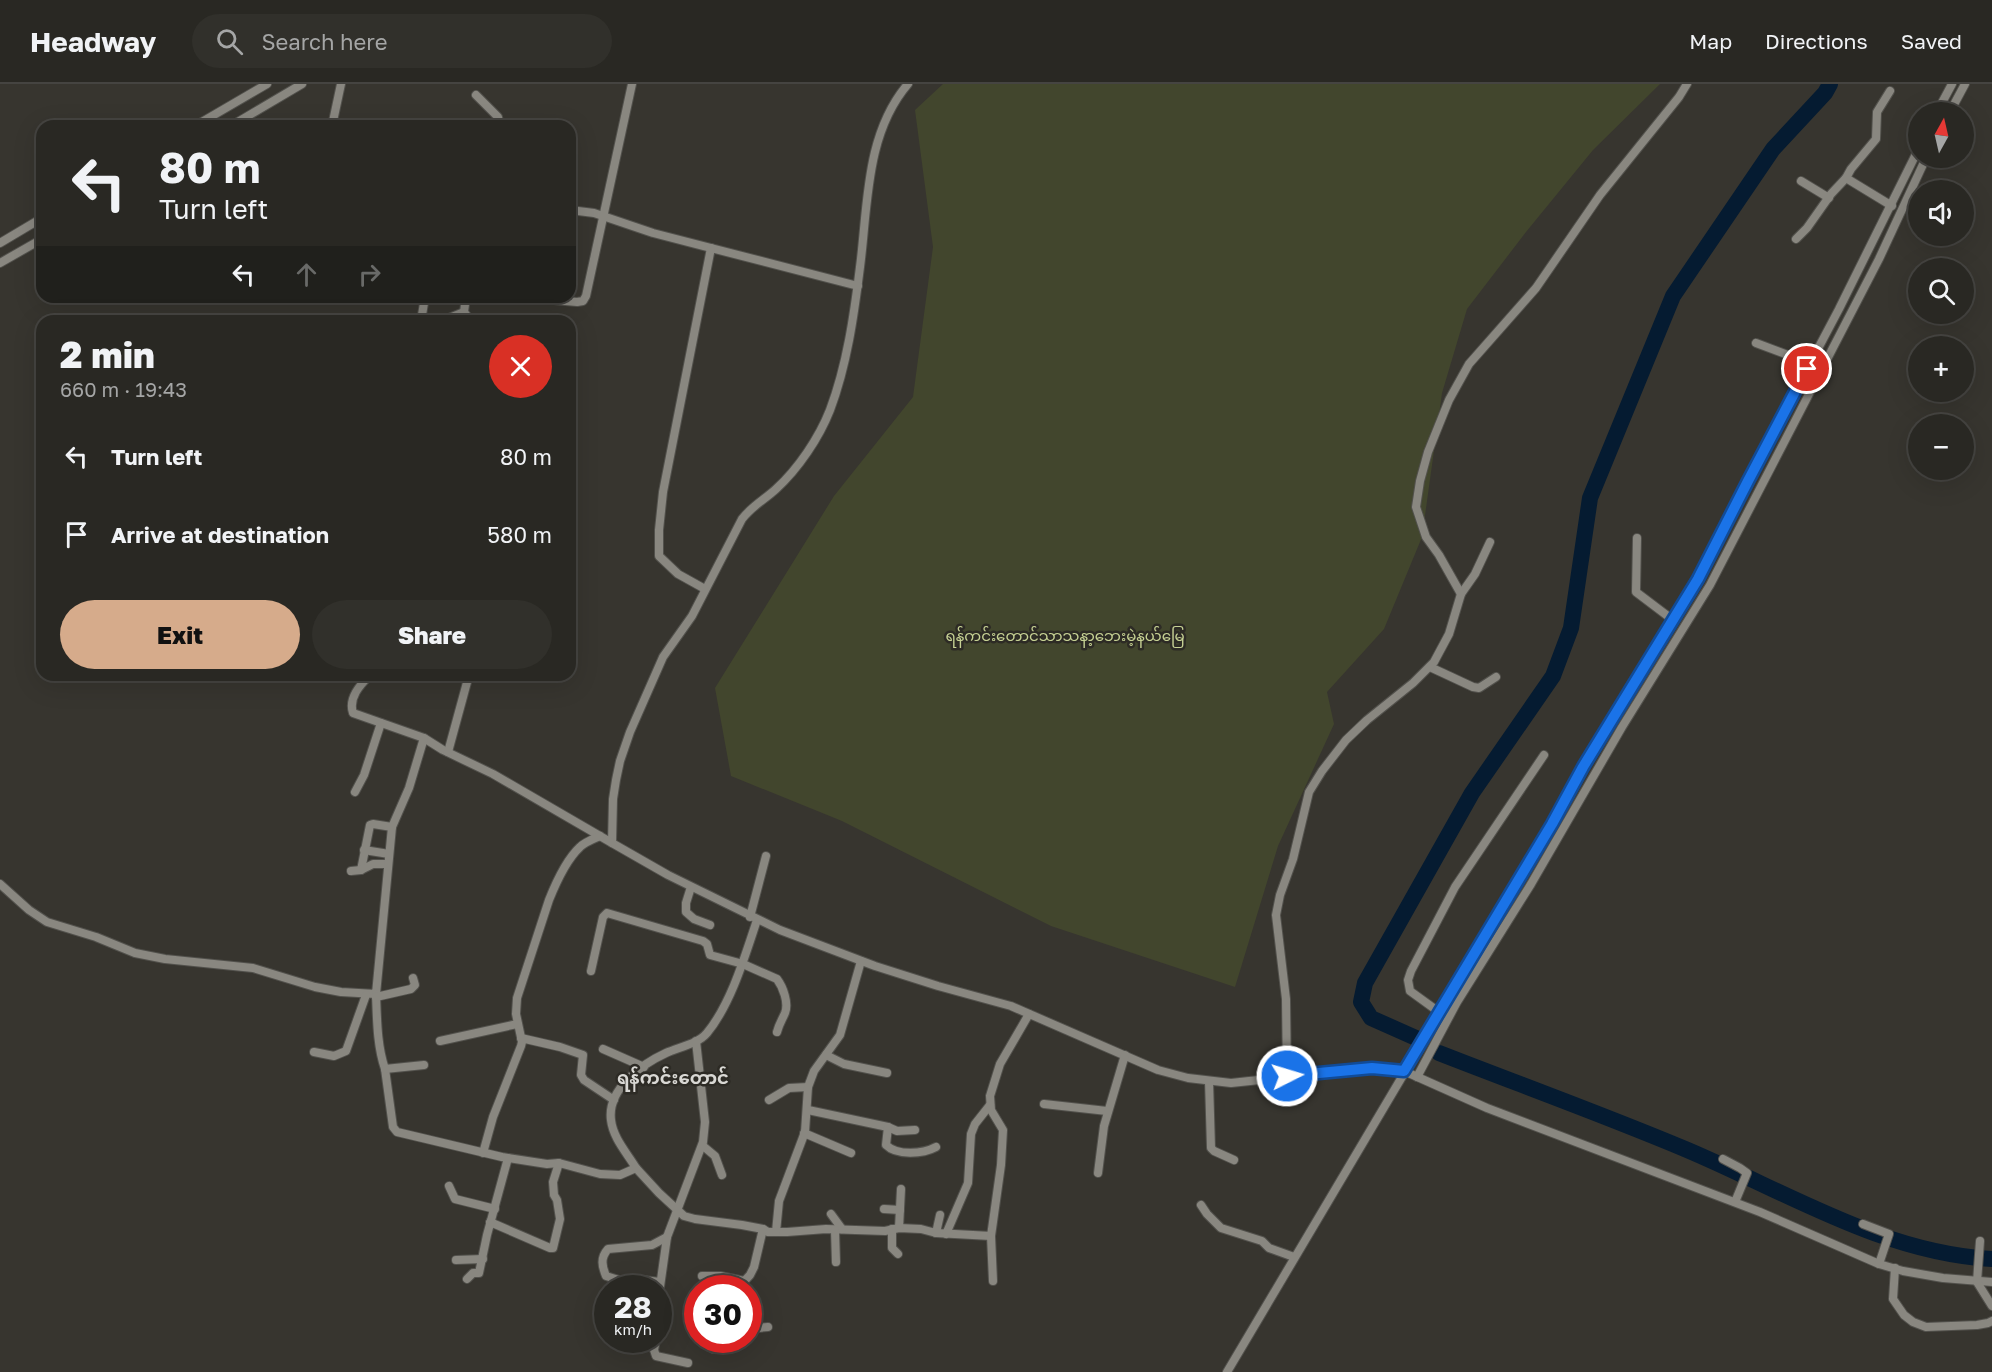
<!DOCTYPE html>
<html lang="en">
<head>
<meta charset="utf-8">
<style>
  :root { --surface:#292823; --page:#31302b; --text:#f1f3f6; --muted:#a5a6a6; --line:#454441; --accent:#d6ab8b }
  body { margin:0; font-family:"Golos Text","Noto Sans Myanmar",sans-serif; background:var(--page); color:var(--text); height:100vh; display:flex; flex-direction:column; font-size:22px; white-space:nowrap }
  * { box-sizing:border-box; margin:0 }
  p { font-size:20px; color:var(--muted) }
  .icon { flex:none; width:33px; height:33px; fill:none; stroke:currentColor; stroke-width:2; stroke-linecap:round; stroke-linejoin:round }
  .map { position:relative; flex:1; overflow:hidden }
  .side { position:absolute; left:36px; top:231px; width:540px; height:366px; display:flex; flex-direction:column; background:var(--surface); border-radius:18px; box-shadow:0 6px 24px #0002,0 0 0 2px var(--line) }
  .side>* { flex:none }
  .guide { position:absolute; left:36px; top:36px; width:540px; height:183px; border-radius:18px; box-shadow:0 6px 24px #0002,0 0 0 2px var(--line); background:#292823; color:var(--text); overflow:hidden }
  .needle { width:39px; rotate:8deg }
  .buttons { position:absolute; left:1908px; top:18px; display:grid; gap:12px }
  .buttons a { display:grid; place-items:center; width:66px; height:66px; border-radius:50%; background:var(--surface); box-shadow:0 6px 24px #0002,0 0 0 2px var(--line); font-size:30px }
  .speed { position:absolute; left:594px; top:1191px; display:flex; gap:12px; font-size:30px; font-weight:700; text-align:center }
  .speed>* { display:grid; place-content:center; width:78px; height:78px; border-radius:50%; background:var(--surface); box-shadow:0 6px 24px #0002,0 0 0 2px var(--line); line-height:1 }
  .speed small { font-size:15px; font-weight:400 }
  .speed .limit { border:9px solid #d22; background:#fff; color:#111 }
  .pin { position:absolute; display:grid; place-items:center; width:51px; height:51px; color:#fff; margin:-26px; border:3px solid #fff; border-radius:50%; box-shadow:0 2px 6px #0007 }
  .me { position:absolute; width:66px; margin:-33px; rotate:85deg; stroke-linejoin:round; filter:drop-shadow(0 0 4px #0008) }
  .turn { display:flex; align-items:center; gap:21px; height:126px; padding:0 24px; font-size:27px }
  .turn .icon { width:78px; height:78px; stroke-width:2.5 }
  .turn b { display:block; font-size:42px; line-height:51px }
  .lanes { display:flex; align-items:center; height:57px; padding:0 24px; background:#0003; justify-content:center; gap:30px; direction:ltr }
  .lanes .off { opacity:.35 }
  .round { display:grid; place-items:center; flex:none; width:63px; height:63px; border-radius:32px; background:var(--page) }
  .headline { display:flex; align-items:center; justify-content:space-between; height:102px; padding:0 24px }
  h1 { font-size:36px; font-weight:800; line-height:45px }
  .button { display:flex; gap:12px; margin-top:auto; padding:12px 24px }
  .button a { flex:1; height:69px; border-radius:36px; background:var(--accent); color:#111; font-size:24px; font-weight:800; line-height:69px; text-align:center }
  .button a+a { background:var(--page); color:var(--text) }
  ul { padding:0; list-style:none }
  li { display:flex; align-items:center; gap:18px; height:78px; padding:0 24px }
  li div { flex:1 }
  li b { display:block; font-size:22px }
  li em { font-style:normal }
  header { display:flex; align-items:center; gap:36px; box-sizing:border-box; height:84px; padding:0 30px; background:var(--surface); border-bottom:2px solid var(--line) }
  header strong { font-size:28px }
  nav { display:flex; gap:33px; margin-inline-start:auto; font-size:21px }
  .search { width:420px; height:54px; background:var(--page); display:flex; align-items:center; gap:15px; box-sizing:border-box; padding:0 21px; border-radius:33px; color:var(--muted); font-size:22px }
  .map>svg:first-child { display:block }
</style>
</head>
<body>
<header>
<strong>Headway</strong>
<div class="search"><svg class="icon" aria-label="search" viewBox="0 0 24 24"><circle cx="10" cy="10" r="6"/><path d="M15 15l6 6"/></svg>Search here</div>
<nav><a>Map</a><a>Directions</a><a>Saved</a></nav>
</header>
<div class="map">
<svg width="1992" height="1288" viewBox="0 0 1992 1288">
  <rect width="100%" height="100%" fill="#37352f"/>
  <path fill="#42462d" d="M943 0H1660L1593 66 1526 148 1467 225 1442 309 1422 453 1384 545 1327 608 1334 640 1278 762 1235 903 1051 842 842 737 731 692 715 604 834 412 913 313 933 163 915 26Z"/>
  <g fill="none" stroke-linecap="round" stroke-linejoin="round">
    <g stroke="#051b31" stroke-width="16">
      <path d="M1416 954 1371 934 1361 918 1365 899 1472 709 1553 592 1571 544 1590 414 1673 212 1773 65 1825 9 1830 0"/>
      <path d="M1439 969C1521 1001 1604 1031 1685 1065 1785 1107 1882 1169 1992 1175"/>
    </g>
    <g stroke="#52514c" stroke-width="10">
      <g id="minor">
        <path d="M908 0C865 50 868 122 860 183 854 231 847 281 830 326 819 354 798 385 776 405 764 416 752 422 742 435L692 532 663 573 630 648 620 677 616 696 613 715 612 759 668 791 780 846 875 882 938 902 1011 922 1158 986 1188 994 1231 999 1372 984 1404 987 1487 1024 1760 1128 1879 1180 1903 1187 1943 1194 1992 1198"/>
        <path d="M1890 7 1877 28 1876 55 1851 85 1846 94 1892 122"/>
        <path d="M476 11 498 33 500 42"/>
        <path d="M1937 28 1952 0"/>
        <path d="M1950 28 1965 0"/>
        <path d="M195 42 267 0"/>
        <path d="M231 42 302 0"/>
        <path d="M332 42 341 0"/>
        <path d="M1801 97 1829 114"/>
        <path d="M570 126 594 129 653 149 858 202"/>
        <path d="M1796 155 1807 144 1831 110 1846 94"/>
        <path d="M0 159 42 134"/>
        <path d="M0 179 42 155"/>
        <path d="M466 213 464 228 471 237"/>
        <path d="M519 213 577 218 583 217 586 212 632 0"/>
        <path d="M421 237 425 213"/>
        <path d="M442 237 464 228"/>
        <path d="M1756 259 1804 277 1807 285"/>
        <path d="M1637 454 1636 508 1673 536"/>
        <path d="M705 505 678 490 659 472V446L663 408 711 164"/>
        <path d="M1461 510 1475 490 1490 458"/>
        <path d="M1430 583 1473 603 1479 604 1496 593"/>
        <path d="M370 591C360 601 348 614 353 629L424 654 443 666 493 690 612 759"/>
        <path d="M448 668 469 591"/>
        <path d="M355 708 364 691 381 639"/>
        <path d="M364 766 389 770"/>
        <path d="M361 786 370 741 373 740 392 743"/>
        <path d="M351 787 361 786 373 780H388"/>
        <path d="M0 800 29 826 47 838 96 853 135 869 165 875 253 884 315 903 341 908 376 910 392 743 409 704 424 654"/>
        <path d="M691 803 686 819V828L694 835 710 841"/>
        <path d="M750 833 766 772"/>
        <path d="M591 887 603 833 607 829 703 857 707 860 710 871 743 880 777 895C783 903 789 919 785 929 782 936 779 940 777 948"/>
        <path d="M376 910C377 935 377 962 385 985L393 1043 397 1048 502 1073 547 1080 559 1079 600 1090 620 1091 636 1084C627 1069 613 1054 611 1036 607 1005 642 980 666 969 679 963 698 960 707 949 731 920 745 872 757 836"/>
        <path d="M376 913 411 905 415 901 413 894"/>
        <path d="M1439 928 1410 907 1408 896 1411 887 1455 803 1544 671"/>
        <path d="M521 954 560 963 583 971 581 991 584 996 614 1016"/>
        <path d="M440 957 517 940"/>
        <path d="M603 965 644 983"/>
        <path d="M314 968 334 972 346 967 366 911"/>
        <path d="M826 971 844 980 887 989"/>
        <path d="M385 985 424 981"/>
        <path d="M1287 992 1286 915 1276 831 1280 811 1293 775 1309 708 1322 687 1346 656 1367 636 1413 599 1434 578 1449 550 1461 510 1439 471 1426 453 1416 423 1420 397 1428 368 1449 316 1469 280 1536 204 1600 111 1679 13 1687 0"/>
        <path d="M1417 993 1457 918 1531 800 1622 643 1710 501 1879 175 1926 74"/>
        <path d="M1209 997 1211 1064 1214 1067 1234 1076"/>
        <path d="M769 1016 789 1004 808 1003"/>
        <path d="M1044 1020 1107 1027"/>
        <path d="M808 1026 888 1043 897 1047 915 1046"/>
        <path d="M888 1043 886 1061C897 1072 923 1070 936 1063"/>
        <path d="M804 1049 851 1069"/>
        <path d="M703 1062 715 1072 722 1091"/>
        <path d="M483 1069 493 1033 521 962 522 958 516 930 517 914 549 816C555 801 567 775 580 763 585 758 593 755 600 752"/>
        <path d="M1723 1075 1740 1084 1747 1089 1735 1118"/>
        <path d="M636 1084 659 1109 684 1132 695 1135 742 1141 763 1145 768 1148H787L826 1145 885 1147 899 1144 921 1145 936 1149 991 1152 1001 1081 1003 1046 991 1026 990 1012 1000 980 1029 930"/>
        <path d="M1098 1089 1104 1042 1125 971"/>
        <path d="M449 1102 455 1115 495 1125"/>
        <path d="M1201 1121 1207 1130 1221 1144 1262 1157 1269 1164 1294 1173"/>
        <path d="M884 1125 900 1126"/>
        <path d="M831 1130 842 1145"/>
        <path d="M490 1138 550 1164H553L560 1135 557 1116 554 1111 553 1098 559 1079"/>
        <path d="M1863 1140 1889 1150 1879 1180"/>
        <path d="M899 1144 901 1105"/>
        <path d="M892 1145V1164L898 1170"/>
        <path d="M835 1146 836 1178"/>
        <path d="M776 1148 779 1117 805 1048 808 1003 814 987 840 951 861 877"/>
        <path d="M936 1149 940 1131"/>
        <path d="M946 1150 968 1099 971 1050 975 1040 990 1021"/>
        <path d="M991 1152 993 1197"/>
        <path d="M1980 1157 1977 1198 1992 1222"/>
        <path d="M456 1176 483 1175"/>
        <path d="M1895 1184 1893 1215 1904 1231 1913 1238 1926 1243 1977 1241 1988 1239 1992 1237"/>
        <path d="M702 1192H720L744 1197"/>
        <path d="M467 1195 473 1189H479L487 1151 508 1074"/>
        <path d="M660 1198 643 1196 622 1197 606 1192C602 1182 600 1174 608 1165L652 1161 667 1153 703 1058 705 1038 696 957"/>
        <path d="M738 1204 750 1191 754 1183 763 1145"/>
        <path d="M658 1217 667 1153"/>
        <path d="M748 1245 768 1243"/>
        <path d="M656 1256 654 1266 656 1272 688 1279"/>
        <path d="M713 1265V1256"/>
        <path d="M1227 1288 1552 740 1583 683 1698 495 1757 380 1839 225 1918 66"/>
      </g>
    </g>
    <use href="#minor" stroke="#898780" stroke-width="8"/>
  </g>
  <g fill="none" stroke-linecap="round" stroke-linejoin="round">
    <g stroke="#114b97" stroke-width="15">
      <path id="route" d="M1287 992 1372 984 1404 987 1552 740 1583 683 1698 495 1748 397 1807 285"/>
    </g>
    <use href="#route" stroke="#1a73e8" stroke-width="10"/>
  </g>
  <g text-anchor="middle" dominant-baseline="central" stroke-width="5" stroke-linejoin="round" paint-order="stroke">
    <g font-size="15" fill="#c7d294" stroke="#2d2b25">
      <text x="1065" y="551">ရန်ကင်းတောင်သာသနာ့ဘေးမဲ့နယ်မြေ</text>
    </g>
    <g font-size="18" font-weight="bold" fill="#d9d8d4" stroke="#2d2b25">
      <text x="673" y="993">ရန်ကင်းတောင်</text>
    </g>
  </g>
</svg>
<div class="buttons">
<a><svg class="needle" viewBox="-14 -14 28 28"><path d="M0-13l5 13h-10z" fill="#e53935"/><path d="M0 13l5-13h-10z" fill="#a5a6a6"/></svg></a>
<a><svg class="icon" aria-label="sound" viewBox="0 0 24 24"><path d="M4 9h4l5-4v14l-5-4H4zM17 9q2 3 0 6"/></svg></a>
<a><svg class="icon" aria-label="search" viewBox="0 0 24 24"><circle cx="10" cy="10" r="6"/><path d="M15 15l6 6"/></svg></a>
<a>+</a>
<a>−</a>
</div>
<div class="speed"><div>28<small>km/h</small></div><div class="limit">30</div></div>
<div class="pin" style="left:1807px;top:285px;background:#d93025"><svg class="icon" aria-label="arrive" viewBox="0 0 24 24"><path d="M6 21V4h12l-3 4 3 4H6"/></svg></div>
<svg class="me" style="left:1287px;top:992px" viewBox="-20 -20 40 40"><circle r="17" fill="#1a73e8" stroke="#fff" stroke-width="3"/><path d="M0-11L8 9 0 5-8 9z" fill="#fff"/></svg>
<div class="guide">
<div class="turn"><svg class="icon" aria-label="left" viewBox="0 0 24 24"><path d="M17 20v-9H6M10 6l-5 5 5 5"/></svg><div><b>80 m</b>Turn left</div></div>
<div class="lanes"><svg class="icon" aria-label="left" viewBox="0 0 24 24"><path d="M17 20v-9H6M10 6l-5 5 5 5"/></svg><svg class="icon off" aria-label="ahead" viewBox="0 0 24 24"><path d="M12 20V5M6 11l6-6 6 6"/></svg><svg class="icon off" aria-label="right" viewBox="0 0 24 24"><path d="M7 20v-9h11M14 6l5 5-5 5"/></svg></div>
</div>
<section class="side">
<div class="headline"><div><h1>2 min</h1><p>660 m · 19:43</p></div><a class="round" style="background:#d93025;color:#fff"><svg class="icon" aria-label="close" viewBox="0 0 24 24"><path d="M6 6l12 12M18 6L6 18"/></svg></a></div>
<ul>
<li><svg class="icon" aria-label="left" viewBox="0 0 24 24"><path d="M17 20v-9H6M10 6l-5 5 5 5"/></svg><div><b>Turn left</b></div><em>80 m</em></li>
<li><svg class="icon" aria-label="arrive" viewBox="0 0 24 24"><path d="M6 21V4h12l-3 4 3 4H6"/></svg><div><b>Arrive at destination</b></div><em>580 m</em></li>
</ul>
<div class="button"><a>Exit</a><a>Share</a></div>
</section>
</div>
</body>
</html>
